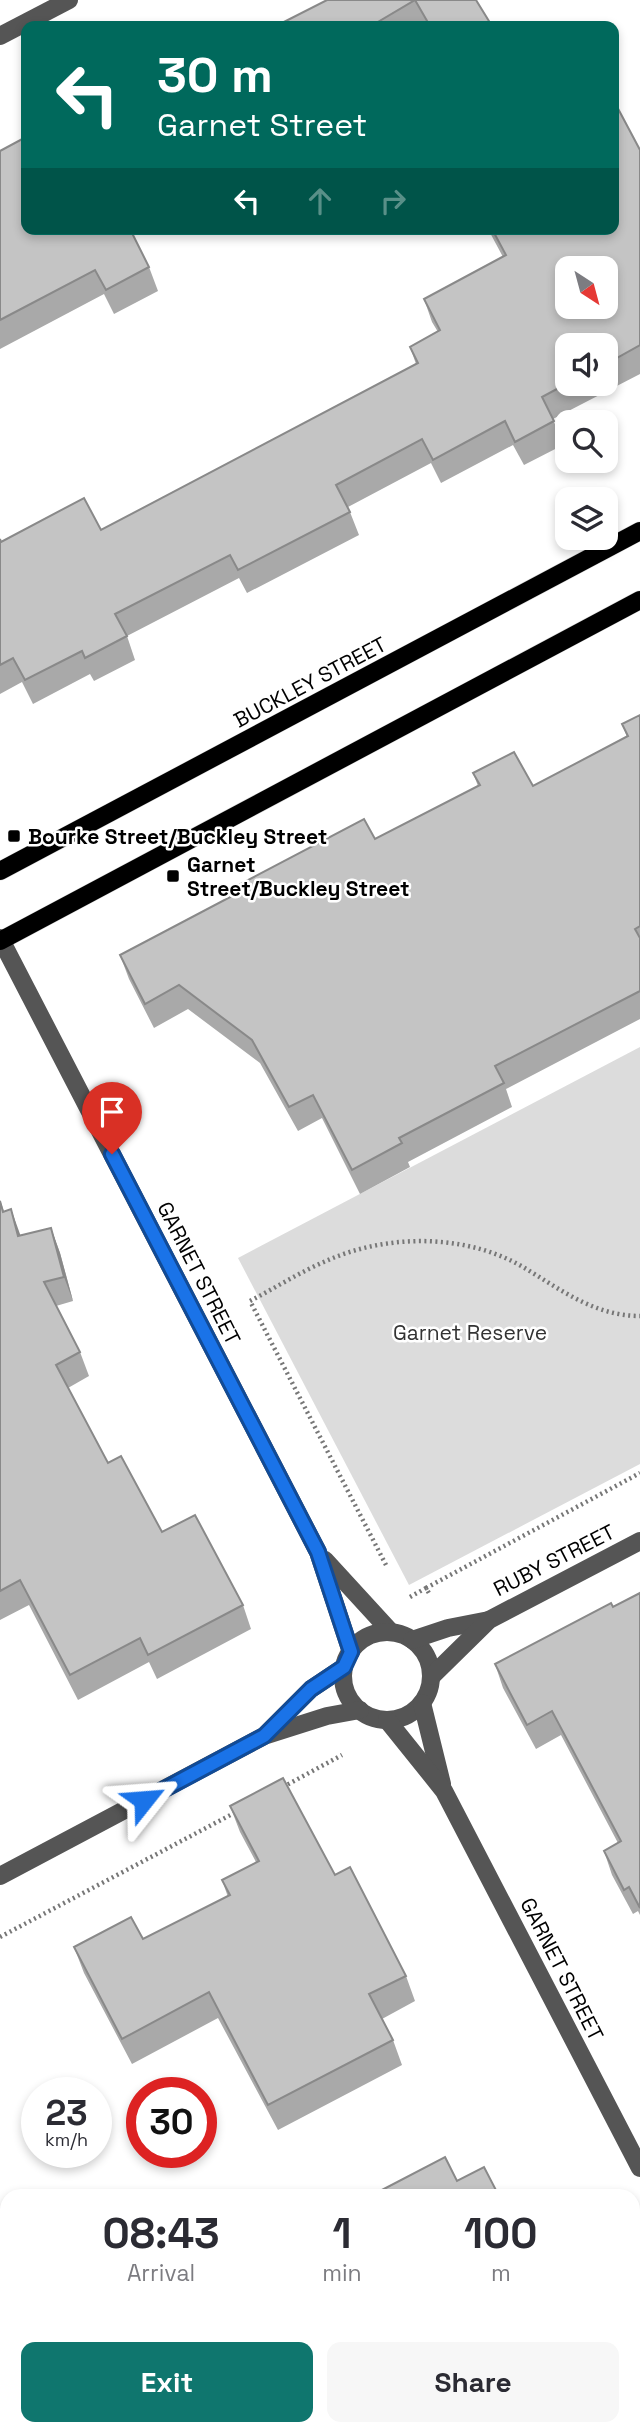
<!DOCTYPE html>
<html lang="en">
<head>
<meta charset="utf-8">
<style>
  :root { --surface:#fff; --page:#f7f7f7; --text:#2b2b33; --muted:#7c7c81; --accent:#0f766e }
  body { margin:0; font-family:"Space Grotesk",sans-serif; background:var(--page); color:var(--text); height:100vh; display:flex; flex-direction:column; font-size:26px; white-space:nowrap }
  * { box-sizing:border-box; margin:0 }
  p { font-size:23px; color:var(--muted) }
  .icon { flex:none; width:38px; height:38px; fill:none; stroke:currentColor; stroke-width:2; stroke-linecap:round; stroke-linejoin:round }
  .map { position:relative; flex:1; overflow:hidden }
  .panel { position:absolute; left:0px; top:2189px; width:640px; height:247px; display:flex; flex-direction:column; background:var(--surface); border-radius:21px 21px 0 0; box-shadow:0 4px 10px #0003 }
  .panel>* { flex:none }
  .banner { position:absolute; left:21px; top:21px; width:598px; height:214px; border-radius:14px; box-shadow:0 4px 10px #0003; background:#00695c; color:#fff; overflow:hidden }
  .needle { width:46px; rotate:144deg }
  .controls { position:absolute; left:555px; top:256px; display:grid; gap:14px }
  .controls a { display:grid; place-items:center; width:63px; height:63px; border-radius:14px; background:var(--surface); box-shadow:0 4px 10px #0003; font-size:35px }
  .speed { position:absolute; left:21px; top:2077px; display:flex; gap:14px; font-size:35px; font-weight:700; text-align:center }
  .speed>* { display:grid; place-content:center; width:91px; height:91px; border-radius:50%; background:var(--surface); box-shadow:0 4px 10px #0003; line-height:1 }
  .speed small { font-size:18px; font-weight:400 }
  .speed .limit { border:10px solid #d22; background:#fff; color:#111 }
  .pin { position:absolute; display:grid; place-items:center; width:60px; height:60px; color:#fff; margin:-72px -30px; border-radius:50% 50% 50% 0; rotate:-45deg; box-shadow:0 0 7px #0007 }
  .pin .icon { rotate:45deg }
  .me { position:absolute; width:77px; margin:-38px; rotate:62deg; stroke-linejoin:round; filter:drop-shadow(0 0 5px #0008) }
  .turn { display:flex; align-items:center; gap:24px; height:147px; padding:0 21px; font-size:32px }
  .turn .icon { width:91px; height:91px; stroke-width:2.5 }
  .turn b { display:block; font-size:49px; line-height:60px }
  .lanes { display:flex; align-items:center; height:66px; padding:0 21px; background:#0003; justify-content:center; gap:35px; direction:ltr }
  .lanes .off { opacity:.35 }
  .eta { display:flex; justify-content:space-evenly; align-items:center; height:119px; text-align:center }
  .eta b { font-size:42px; font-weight:700; line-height:49px }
  .button { display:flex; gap:14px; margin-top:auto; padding:14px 21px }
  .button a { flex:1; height:80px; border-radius:14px; background:var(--accent); color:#fff; font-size:28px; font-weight:700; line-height:80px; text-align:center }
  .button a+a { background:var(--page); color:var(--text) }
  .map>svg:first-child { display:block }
</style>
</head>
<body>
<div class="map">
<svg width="640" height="2435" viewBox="0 0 640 2435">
  <rect width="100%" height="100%" fill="#fff"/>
  <path fill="#dcdcdc" d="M640 1047V1464L409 1585 238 1258Z"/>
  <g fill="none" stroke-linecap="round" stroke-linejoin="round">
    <g stroke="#dbdbdb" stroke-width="19">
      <g id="major">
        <path d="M0 871 640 531"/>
        <path d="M0 941 640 600"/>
      </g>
    </g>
    <g stroke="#777" stroke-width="4.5" stroke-dasharray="2 3.5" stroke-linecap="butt">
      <path d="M386 1565 250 1301C275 1288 300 1272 326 1261 386 1234 465 1233 523 1267 560 1289 594 1316 640 1316"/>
      <path d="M426 1588 640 1473"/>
      <path d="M410 1597 426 1588 430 1595"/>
      <path d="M283 1787 342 1755"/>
      <path d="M0 1937 238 1811"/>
      <path d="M634 2233 640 2246"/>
    </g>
    <g stroke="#555" stroke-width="18">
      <path d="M0 36 69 0"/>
      <path d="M0 938 318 1552 351 1652"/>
      <path d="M325 1560 391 1632"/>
      <circle cx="387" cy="1676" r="44"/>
      <path d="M412 1640 448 1628 489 1620"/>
      <path d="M432 1676 489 1620 640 1541"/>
      <path d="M422 1703 442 1784"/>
      <path d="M387 1720 444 1791 640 2168"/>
      <path d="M266 1734 311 1689 344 1667"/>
      <path d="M0 1876 264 1736 327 1716 360 1710"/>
    </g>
    <use href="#major" stroke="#000" stroke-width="18"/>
  </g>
  <g fill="#a9a9a9" fill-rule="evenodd">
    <path d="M327 0H476L492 26H425L424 24 419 26H276Z"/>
    <path d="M640 150V374L553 419 563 445 524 465 513 445 441 483 431 463 348 507 359 535 247 593 239 578 127 636 135 660 94 681 90 674 33 704 22 682 0 694V539L1 542 101 530 416 364 410 347 438 332 432 322 424 299 503 257 488 229H614ZM606 345V383H567Z"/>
    <path d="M0 151 149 267 158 291 114 314 104 294 0 349Z"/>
    <path d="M640 715V1019L506 1089 512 1107 408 1162 410 1167 360 1194 322 1118 298 1131 260 1063 188 1009 154 1028 129 979 120 955 234 895 231 889 375 839 478 786 473 773 533 786 627 737 622 724Z"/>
    <path d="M0 1200 4 1211 20 1236 51 1228 60 1253 73 1301 56 1306 80 1352 89 1376 68 1388 108 1463 162 1532 243 1605 251 1629 157 1679 149 1662 78 1700 29 1605 0 1620Z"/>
    <path d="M640 1593V1915L638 1911 633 1914 612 1875 604 1851 618 1843 561 1735 536 1749 503 1688 495 1664Z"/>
    <path d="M230 1806 335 1875 406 1976 415 2001 382 2019 393 2040 402 2065 278 2130 218 2018 132 2064 84 1973 74 1947 143 1939 228 1897 222 1880 256 1862 240 1832Z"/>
  </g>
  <g fill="#898989">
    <path d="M11 1209 20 1234 27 1261 18 1236Z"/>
    <path d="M51 1228 60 1253 73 1301 64 1277Z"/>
  </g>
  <g fill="#c4c4c4" stroke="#898989" stroke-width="2" fill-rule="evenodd">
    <path d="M327 0H415L371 26H276Z"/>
    <path d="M415 0H476L492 26H430Z"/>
    <path d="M573 23 575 26H566Z"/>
    <path d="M614 101 640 150V345L606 364V345H567V383H568L542 397 554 421 515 442 505 421 433 460 422 439 336 485 350 512 238 570 230 555 115 614 127 636 85 658 82 651 25 680 13 658 0 665V539L1 542 84 498 101 530 418 363 410 347 440 330 424 299 506 255 492 229H614ZM567 268H606V306H567Z"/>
    <path d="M26 137V229H130L149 267 106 290 95 270 0 320V151Z"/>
    <path d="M640 715V926L635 929 640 938V991L495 1066 504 1083 399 1138 402 1143 352 1170 313 1095 289 1107 252 1040 179 985 145 1004 120 955 234 895 231 889 364 819 375 839 480 785 473 773 514 752 533 786 628 736 622 724Z"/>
    <path d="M0 1201 3 1212 11 1209 18 1236 51 1228 64 1277 44 1282 80 1352 56 1365 108 1463 121 1456 162 1532 195 1515 243 1605 148 1655 140 1638 70 1675 20 1580 0 1591Z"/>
    <path d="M640 1593V1908L629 1887 624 1890 604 1851 621 1841 552 1711 527 1725 495 1664 611 1603 613 1607Z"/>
    <path d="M283 1778 335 1875 350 1867 406 1976 369 1994 393 2040 268 2105 209 1992 122 2039 74 1947 131 1917 143 1939 230 1895 222 1880 259 1861 230 1806Z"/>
    <path d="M445 2157 457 2181 484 2167 499 2196H383L380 2191Z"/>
    <path d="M131 2429H415L418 2435H134Z"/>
  </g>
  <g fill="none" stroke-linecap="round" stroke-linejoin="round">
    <g stroke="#114b97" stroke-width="18">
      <path id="route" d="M112 1154 318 1552 351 1652 344 1667 311 1689 264 1736 144 1800"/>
    </g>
    <use href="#route" stroke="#1a73e8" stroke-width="12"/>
  </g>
  <g fill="#000" stroke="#fff" stroke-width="2.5">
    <rect x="7" y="829" width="14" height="14" rx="3.5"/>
    <rect x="166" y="869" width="14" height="14" rx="3.5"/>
  </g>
  <g text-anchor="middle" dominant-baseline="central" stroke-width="5" stroke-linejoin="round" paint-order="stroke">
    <g font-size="21" fill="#000" stroke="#fff">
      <text transform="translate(310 682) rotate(-28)">BUCKLEY STREET</text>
      <text transform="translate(199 1273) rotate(63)">GARNET STREET</text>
      <text transform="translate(554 1560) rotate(-27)">RUBY STREET</text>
      <text transform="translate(562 1969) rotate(63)">GARNET STREET</text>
    </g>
    <g font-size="21" font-weight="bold" fill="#000" stroke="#fff" text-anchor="start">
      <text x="28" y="836">Bourke Street/Buckley Street</text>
      <text x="187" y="864">Garnet<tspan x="187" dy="24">Street/Buckley Street</tspan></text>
    </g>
    <g font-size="21" fill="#333" stroke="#fff">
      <text x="470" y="1332">Garnet Reserve</text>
    </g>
  </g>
</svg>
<div class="controls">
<a><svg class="needle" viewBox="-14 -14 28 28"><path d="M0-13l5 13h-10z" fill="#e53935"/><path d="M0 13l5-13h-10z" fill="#7c7c81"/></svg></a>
<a><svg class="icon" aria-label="sound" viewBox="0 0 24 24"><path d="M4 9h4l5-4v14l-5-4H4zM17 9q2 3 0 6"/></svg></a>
<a><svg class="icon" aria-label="search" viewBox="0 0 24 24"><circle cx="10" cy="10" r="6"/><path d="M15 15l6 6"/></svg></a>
<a><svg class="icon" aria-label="layers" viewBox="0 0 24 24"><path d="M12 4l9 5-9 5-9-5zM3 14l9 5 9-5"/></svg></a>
</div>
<div class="speed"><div>23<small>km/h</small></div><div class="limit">30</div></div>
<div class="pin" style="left:112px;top:1154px;background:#d93025"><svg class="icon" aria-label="arrive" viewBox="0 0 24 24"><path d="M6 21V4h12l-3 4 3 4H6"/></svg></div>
<svg class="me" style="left:144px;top:1800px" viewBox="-20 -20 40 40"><path d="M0-17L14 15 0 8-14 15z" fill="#1a73e8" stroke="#fff" stroke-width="4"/></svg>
<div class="banner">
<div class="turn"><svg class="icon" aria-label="left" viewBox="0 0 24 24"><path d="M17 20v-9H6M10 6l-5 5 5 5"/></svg><div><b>30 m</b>Garnet Street</div></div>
<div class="lanes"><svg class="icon" aria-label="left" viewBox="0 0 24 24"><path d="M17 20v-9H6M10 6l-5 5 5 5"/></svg><svg class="icon off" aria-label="ahead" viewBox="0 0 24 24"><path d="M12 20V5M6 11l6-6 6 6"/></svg><svg class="icon off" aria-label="right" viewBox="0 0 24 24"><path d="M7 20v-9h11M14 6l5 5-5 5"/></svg></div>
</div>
<section class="panel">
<div class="eta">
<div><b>08:43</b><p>Arrival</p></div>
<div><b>1</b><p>min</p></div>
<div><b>100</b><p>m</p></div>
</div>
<div class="button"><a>Exit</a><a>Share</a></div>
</section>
</div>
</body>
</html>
